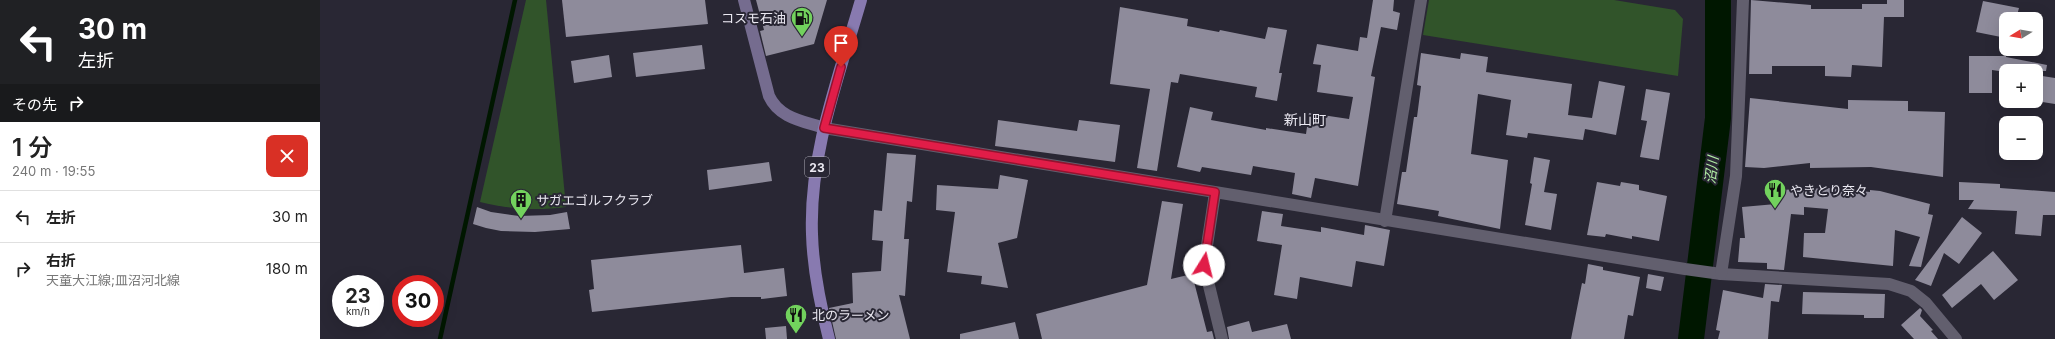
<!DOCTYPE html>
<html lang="ja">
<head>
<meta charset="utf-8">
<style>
  :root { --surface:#fff; --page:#f6f6f6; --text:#222; --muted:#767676; --line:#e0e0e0 }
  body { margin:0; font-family:Inter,"Noto Sans JP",sans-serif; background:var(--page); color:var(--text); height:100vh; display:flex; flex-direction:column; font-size:15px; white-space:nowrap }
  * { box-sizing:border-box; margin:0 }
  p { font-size:13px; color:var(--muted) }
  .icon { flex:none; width:22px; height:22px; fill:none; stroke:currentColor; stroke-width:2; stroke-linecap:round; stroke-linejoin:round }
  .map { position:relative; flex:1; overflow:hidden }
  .panel { display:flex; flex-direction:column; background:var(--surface); width:320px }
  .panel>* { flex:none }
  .top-card { background:#202124; color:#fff; overflow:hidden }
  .needle { width:26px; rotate:259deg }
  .tools { position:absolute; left:1679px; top:12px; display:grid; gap:8px }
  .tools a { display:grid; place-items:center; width:44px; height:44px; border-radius:8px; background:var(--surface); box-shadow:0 4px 16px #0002; font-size:20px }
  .speed { position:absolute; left:12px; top:275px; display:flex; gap:8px; font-size:20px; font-weight:700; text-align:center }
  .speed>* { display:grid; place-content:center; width:52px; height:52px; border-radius:50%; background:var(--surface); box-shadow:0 4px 16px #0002; line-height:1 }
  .speed small { font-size:10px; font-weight:400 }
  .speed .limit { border:6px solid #d22; background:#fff; color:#111 }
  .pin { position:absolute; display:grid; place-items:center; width:34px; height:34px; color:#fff; margin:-41px -17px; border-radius:50% 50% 50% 0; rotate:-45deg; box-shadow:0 0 4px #0007 }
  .pin .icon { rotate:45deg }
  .me { position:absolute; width:44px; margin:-22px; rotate:9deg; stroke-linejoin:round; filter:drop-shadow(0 0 3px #0008) }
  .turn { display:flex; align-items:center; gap:14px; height:84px; padding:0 12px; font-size:18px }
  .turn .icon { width:52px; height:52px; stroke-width:2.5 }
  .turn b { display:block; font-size:28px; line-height:34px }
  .then { display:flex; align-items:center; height:38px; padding:0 12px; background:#0003; gap:8px; font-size:15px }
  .round { display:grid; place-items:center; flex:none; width:42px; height:42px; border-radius:8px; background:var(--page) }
  .overview { display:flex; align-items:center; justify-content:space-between; height:68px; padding:0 12px }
  h1 { font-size:24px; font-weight:600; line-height:30px }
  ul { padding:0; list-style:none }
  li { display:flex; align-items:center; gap:12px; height:52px; padding:0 12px; border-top:1px solid var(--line) }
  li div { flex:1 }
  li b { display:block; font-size:15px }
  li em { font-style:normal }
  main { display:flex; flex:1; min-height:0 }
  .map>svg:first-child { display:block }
</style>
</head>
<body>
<main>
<section class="panel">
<div class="top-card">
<div class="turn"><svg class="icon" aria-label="left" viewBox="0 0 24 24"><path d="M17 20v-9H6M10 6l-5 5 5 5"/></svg><div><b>30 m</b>左折</div></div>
<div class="then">その先<svg class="icon" aria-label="right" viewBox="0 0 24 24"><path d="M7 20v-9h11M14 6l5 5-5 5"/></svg></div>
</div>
<div class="overview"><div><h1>1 分</h1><p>240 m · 19:55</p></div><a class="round" style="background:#d93025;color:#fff"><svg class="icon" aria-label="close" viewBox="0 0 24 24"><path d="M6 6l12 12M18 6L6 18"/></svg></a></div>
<ul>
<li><svg class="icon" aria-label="left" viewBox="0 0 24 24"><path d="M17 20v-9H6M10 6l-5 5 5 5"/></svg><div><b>左折</b></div><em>30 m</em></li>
<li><svg class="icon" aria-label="right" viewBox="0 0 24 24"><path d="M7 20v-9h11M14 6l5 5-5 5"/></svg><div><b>右折</b><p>天童大江線;皿沼河北線</p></div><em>180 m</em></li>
</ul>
</section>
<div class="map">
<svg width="1735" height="339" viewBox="0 0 1735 339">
  <rect width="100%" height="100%" fill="#292734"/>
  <g fill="#31542a">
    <path d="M206 0H226L246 207C216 211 189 209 160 202Z"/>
    <path d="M1109 0H1294L1355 10 1363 19 1358 76 1103 35Z"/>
  </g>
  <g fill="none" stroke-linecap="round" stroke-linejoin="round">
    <path stroke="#001700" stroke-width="4.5" d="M120 339 195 0"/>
    <path stroke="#001700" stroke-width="26" d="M1371 339 1398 118V0"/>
  </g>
  <g fill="#8e8b9b">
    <path d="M242 0H385L388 24 246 37Z"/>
    <path d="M436 0H507L494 44 446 56 440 31 444 30Z"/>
    <path d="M1053 0H1074L1073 11 1080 13 1077 30 1061 27 1051 76 1055 77 1038 186 995 178 991 198 972 194 975 173 933 166 931 175 882 167 880 172 857 167 870 107 893 112 891 120 946 130V128L986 134 989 113 1029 119 1033 97 997 92 1001 65 993 64 997 44 1038 51 1040 37 1047 38Z"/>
    <path d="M1431 0 1491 5V9H1542V4H1567V0H1584V17H1564L1562 67 1532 65 1531 77 1505 76V66H1452V74H1429Z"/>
    <path d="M1663 1 1699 8 1696 19H1686V38L1656 32Z"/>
    <path d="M800 7 868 19 867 26 899 32 900 30 945 39 948 27 967 30 959 73H962L957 101 935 97 937 87 860 74 858 83 851 82 837 171 817 168 830 89 790 84Z"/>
    <path d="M382 45 385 69 316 77 313 53Z"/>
    <path d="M1101 53 1140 59 1141 53 1168 57 1166 72 1252 84 1248 115 1272 118 1279 81 1305 86 1296 135 1265 129 1263 140 1208 133 1207 138 1186 135 1191 100 1158 94 1151 154 1188 160 1180 229 1118 216 1119 211 1077 204 1082 172H1086L1094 117H1097L1101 86 1097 85Z"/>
    <path d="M289 55 292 77 254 83 251 61Z"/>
    <path d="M1649 56H1686V57L1727 65 1726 71H1686V72L1672 70V93H1649Z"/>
    <path d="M1716 75 1735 78V104L1716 101Z"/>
    <path d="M1326 89 1350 93 1339 160 1320 157 1327 121 1321 120Z"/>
    <path d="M1430 98 1528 109V100L1588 101V111L1625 112 1623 177 1551 167 1490 168V163L1444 168 1425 167Z"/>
    <path d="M678 120 757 131 759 120 800 125 795 162 675 146Z"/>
    <path d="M567 153 596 155 592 202 587 201 584 239H589L585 296 579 295 590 339H516L509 308 533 303 532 273 561 271 563 241 552 240 554 210 562 211Z"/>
    <path d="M1214 157 1230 160 1224 192 1237 194 1231 230 1205 225 1212 184 1210 183Z"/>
    <path d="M449 162 452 181 389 190 387 170Z"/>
    <path d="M680 175 708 180 697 238 678 243 688 288 661 284 662 276 627 272 635 212 616 210 617 185 678 189Z"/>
    <path d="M1277 182 1300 186 1301 182 1319 185V190L1347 196 1339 241 1312 236V239L1286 234 1285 237 1267 235Z"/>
    <path d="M1639 182 1680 184V188L1735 192V215H1723L1721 236 1695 234 1697 211 1648 209 1654 200H1639Z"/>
    <path d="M1511 188 1550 192V190L1560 191 1610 204 1608 214 1613 215 1601 267 1589 266 1600 237 1575 230 1573 266 1483 257 1484 233H1505L1508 209 1484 207V215L1471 214 1464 270 1447 269V263L1418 262 1420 238H1425L1422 207 1456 204 1455 190Z"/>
    <path d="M842 201 863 204 851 279 872 274 887 332 892 331 894 339H722L716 314 827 285Z"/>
    <path d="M157 207 171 212 199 216 230 215 247 212 250 229 215 232 181 231 166 228 153 224Z"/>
    <path d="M942 211 963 214 961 226 1001 232V227L1044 235 1045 225 1070 230 1064 266 1036 261 1032 287 980 277 977 299 954 295 962 245 937 241Z"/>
    <path d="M1642 217 1662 233 1639 264 1624 253 1611 286 1595 280Z"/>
    <path d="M421 245 424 273 464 268 467 296 441 299V297H411L272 312 269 290 274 289 271 260Z"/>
    <path d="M1673 251 1698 280 1674 300 1661 284 1632 308 1622 295Z"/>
    <path d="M1268 264 1283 267V270L1320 277 1313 316 1308 315 1304 339H1251L1262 283 1265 284Z"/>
    <path d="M1328 274 1344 277 1341 291 1326 288Z"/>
    <path d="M1445 284 1462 285 1459 302 1451 301 1448 339H1398L1400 331 1396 330 1403 290 1443 298Z"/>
    <path d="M1483 292 1565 294 1564 318H1544V315L1482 314Z"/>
    <path d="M1600 308 1602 310 1600 316 1613 330 1611 331 1618 339H1594L1581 325Z"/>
    <path d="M929 321 932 332 967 324 971 339H909L907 327Z"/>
    <path d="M695 322 699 339H640V334Z"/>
    <path d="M466 326 467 339H446L445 328Z"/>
  </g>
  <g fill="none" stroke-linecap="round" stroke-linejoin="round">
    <g stroke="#625f6e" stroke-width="12">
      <path d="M504 128 1365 269 1401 274 1569 284 1591 291 1606 303 1636 339"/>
      <path d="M895 193 884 265 902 339"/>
      <path d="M1065 221 1101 0"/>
      <path d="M1401 274 1416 176 1423 0"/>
    </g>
    <path stroke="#756c8f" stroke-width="12" d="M424 0 449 96C459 118 483 121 504 128"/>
    <path stroke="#887ab0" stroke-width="12" d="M509 339C500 304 493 270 492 234 489 154 519 76 541 0"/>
  </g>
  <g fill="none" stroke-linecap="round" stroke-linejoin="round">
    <g stroke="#92132f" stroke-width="10">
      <path id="route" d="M521 67 504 128 895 192 884 265"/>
    </g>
    <use href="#route" stroke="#e11d48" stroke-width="7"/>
  </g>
  <defs>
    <g id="fuel-pin" transform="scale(1.15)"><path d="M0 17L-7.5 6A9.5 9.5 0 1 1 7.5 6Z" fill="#72d25d" stroke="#292734"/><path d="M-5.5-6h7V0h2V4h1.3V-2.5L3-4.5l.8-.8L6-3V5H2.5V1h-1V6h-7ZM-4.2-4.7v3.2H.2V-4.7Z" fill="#111"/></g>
    <g id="restaurant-pin" transform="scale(1.15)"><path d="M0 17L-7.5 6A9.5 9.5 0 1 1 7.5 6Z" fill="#72d25d" stroke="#292734"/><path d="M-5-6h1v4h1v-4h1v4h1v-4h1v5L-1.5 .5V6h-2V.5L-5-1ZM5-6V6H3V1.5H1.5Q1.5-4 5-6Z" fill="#111"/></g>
    <g id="building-pin" transform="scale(1.15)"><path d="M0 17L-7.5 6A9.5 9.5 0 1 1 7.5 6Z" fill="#72d25d" stroke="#292734"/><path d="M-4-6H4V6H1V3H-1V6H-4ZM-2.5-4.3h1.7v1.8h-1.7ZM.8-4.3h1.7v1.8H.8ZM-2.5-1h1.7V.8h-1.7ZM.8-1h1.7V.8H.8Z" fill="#111"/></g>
  </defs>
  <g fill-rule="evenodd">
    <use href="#fuel-pin" x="482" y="18"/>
    <use href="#restaurant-pin" x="1455" y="190"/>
    <use href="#building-pin" x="201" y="200"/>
    <use href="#restaurant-pin" x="476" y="315"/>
  </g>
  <g text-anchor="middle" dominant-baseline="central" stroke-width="4" stroke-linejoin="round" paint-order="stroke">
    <rect fill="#292734" stroke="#b1afb9" stroke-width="1" x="485" y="157" width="24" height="20" rx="3"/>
    <g font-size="12" font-weight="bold" fill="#ebe9f2">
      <text x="497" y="167">23</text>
    </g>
    <g font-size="13" fill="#ebe9f2" stroke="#292734" text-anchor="start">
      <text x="466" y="18" text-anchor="end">コスモ石油</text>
      <text x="1470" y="190">やきとり奈々</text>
      <text x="216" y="200">サガエゴルフクラブ</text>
      <text x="492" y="315">北のラーメン</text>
    </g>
    <g font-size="14" fill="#ebe9f2" stroke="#292734">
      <text x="985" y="119">新山町</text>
    </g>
    <g font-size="14" font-style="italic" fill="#b3f1a6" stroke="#292734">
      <text transform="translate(1391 170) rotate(-83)">沼川</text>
    </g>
  </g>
</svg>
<div class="tools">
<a><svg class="needle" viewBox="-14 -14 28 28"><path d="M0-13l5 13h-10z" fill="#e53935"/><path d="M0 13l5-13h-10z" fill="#767676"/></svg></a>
<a>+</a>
<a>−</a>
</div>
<div class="speed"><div>23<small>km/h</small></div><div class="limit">30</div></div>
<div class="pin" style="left:521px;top:67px;background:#d93025"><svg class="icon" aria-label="arrive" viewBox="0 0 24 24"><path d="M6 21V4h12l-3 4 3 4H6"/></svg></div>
<svg class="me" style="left:884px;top:265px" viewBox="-20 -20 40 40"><circle r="19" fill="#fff"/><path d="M0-13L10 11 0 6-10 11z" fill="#e11d48"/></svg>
</div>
</main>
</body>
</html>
